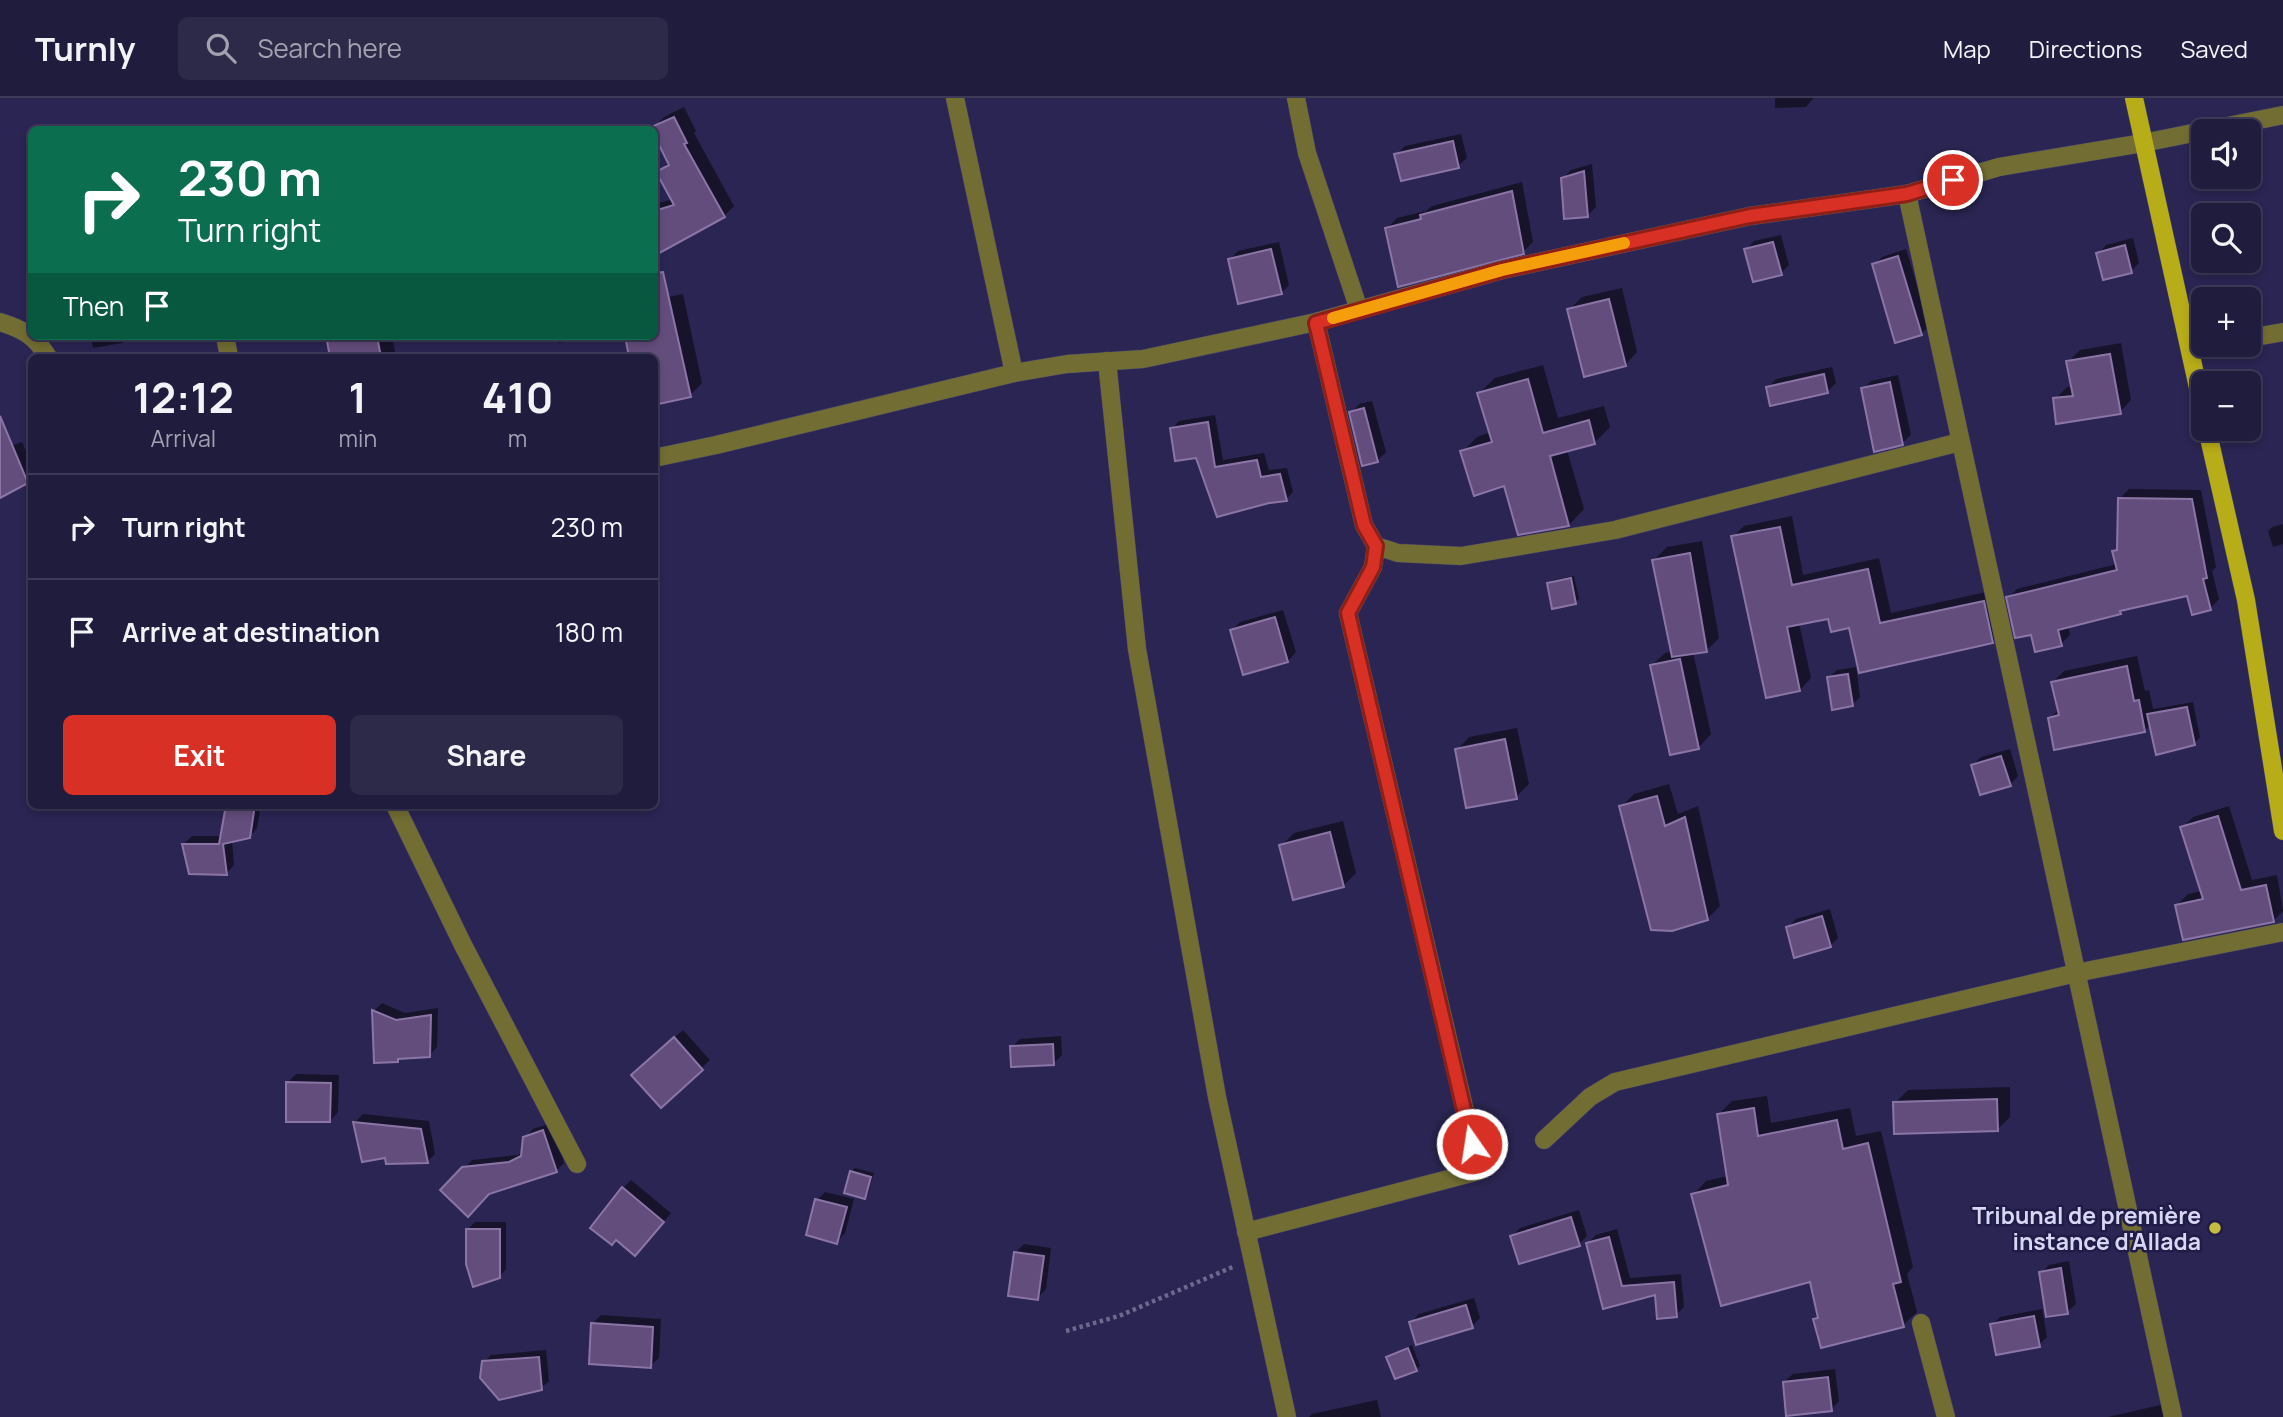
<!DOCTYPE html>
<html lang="en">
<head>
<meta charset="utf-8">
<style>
  :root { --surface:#201c3e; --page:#2d2949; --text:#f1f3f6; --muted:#a2a1b0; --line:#3d3a58; --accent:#d93025 }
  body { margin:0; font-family:Manrope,sans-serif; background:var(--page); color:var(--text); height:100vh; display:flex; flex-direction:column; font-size:26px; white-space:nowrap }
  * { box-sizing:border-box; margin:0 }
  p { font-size:23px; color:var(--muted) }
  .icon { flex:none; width:38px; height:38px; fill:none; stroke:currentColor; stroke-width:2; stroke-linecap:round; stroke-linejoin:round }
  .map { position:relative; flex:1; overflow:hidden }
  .side { position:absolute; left:28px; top:256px; width:630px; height:455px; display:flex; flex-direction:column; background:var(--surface); border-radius:10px; box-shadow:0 4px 10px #0003,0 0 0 2px var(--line) }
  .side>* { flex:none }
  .banner { position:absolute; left:28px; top:28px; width:630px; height:214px; border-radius:10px; box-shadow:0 4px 10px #0003,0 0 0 2px var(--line); background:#0b6e4f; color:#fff; overflow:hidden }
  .fabs { position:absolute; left:2191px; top:21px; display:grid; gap:14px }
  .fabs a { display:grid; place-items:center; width:70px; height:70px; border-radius:10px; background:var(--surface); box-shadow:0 4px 10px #0003,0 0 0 2px var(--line); font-size:35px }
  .pin { position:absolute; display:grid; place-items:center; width:60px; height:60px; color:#fff; margin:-30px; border:4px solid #fff; border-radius:50%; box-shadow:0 2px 7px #0007 }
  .me { position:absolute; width:77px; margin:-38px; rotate:347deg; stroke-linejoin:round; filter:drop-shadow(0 0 5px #0008) }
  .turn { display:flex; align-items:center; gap:24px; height:147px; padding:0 35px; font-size:32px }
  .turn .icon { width:91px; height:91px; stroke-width:2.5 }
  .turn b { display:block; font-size:49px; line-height:60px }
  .then { display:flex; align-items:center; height:66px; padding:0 35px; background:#0003; gap:14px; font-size:26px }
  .eta { display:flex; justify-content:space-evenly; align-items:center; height:119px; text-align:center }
  .eta b { font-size:42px; font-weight:700; line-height:49px }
  .action { display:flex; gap:14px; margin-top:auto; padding:14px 35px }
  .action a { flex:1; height:80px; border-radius:10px; background:var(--accent); color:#fff; font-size:28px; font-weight:700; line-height:80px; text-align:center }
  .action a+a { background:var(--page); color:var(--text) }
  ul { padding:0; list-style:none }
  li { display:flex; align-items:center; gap:21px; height:105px; padding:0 35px; border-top:2px solid var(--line) }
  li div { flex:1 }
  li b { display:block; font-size:26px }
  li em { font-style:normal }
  header { display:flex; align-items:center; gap:42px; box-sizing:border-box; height:98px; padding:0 35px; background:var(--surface); border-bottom:2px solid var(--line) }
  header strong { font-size:33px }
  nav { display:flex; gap:38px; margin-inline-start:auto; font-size:24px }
  .search { width:490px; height:63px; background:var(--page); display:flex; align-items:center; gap:18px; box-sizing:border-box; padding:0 24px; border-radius:10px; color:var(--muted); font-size:26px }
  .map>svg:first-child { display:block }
</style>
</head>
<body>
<header>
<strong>Turnly</strong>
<div class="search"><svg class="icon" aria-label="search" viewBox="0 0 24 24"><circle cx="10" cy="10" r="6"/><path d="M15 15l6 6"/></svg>Search here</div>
<nav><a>Map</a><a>Directions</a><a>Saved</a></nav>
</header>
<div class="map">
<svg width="2283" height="1319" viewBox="0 0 2283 1319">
  <rect width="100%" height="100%" fill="#2a2552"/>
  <g fill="#0007">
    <path d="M1775 0H1814L1806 9 1775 10Z"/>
    <path d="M684 9 696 33 694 35 734 108 724 118 654 140V109L659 105 673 101 658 75 669 63 653 30 664 19Z"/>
    <path d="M1461 36 1467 60 1458 68 1396 57 1405 48Z"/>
    <path d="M1592 66 1596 109 1588 117 1563 80 1571 72Z"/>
    <path d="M1522 84 1533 144 1523 154 1387 130 1397 120 1426 113 1432 108Z"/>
    <path d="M1781 137 1789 167 1781 175 1746 152 1754 143Z"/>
    <path d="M2133 140 2139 165 2131 173 2098 156 2106 147Z"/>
    <path d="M1279 144 1289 187 1281 195 1230 161 1238 153Z"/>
    <path d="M1906 151 1929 228 1921 236 1874 167 1882 159Z"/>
    <path d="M1622 190 1637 254 1625 267 1569 212 1582 199Z"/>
    <path d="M683 196 702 285 690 297 654 259H631L626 238H654V202Z"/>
    <path d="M91 238H129L122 245 93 250Z"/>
    <path d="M331 238H392L396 259H332Z"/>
    <path d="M557 238H583L559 245Z"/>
    <path d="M2121 245 2131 302 2120 314 2055 301 2067 289H2073L2068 264 2080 252Z"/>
    <path d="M1543 267 1558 320 1604 308 1610 329 1595 344 1567 352 1584 411 1569 427 1505 386 1462 354 1477 339 1491 334 1479 295 1495 280Z"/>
    <path d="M1832 269 1836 285 1827 294 1768 289 1776 281Z"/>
    <path d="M1898 277 1911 337 1902 345 1863 291 1871 283Z"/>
    <path d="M1372 303 1386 354 1377 363 1351 315 1359 306Z"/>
    <path d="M1215 317 1223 362 1264 355 1269 372 1287 370 1293 394 1286 402 1269 404 1197 358 1172 331 1179 323Z"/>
    <path d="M22 344 32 367V379L0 397V346L2 351Z"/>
    <path d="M2129 391 2201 392 2216 469 2212 473 2219 501 2210 511 2188 495 2125 510 2120 515 2068 528 2070 537 2061 546 2032 535 2008 500 2017 491 2117 466 2114 454 2119 450 2120 400Z"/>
    <path d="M1792 418 1803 477 1879 460 1891 515 1995 492 2004 532 1992 544 1850 528 1830 519 1799 525 1811 580 1800 592 1733 439 1744 428Z"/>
    <path d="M2283 426V446L2273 449 2268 433 2272 429Z"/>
    <path d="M1702 443 1719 540 1707 552 1693 554 1711 636 1699 649 1652 567 1665 555 1673 553 1654 462 1667 449Z"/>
    <path d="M1574 478 1579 501 1575 504 1549 485 1553 482Z"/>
    <path d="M1283 512 1296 554 1288 563 1232 532 1240 524Z"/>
    <path d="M2137 558 2145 593 2149 592 2153 611 2193 604 2200 639 2194 646 2151 626 2144 633 2050 620 2059 611 2053 584 2064 573Z"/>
    <path d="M1856 569 1860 599 1852 607 1829 580 1837 572Z"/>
    <path d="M1517 630 1529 686 1516 699 1457 652 1469 639Z"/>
    <path d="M2010 651 2018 678 2010 687 1973 667 1981 659Z"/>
    <path d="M1669 686 1678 716 1698 708 1720 808 1707 821 1621 709 1634 696Z"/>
    <path d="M228 707H261L257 730 249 739 232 742 234 767 226 776 184 746 192 738H222Z"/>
    <path d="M2229 708 2252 782 2277 777 2283 813 2273 823 2177 807 2188 796 2202 793 2182 730 2193 719Z"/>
    <path d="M1343 723 1356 775 1343 788 1281 748 1294 735Z"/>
    <path d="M1830 811 1838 840 1830 848 1788 829 1796 821Z"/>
    <path d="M382 905 405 915 438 910 437 949 429 958 400 959 397 963 374 913Z"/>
    <path d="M683 932 710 962 661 1008 641 969Z"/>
    <path d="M1061 938 1062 957 1054 965 1012 949 1020 941Z"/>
    <path d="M296 976 339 977 338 1014 330 1023 288 984Z"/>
    <path d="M2010 989V1019L1998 1031 1895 1005 1908 992Z"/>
    <path d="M1767 998 1771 1025 1850 1010 1856 1038 1881 1033 1913 1169 1907 1176 1917 1214 1903 1227 1815 1222 1819 1218 1811 1182 1693 1097 1706 1083 1728 1078 1719 1016 1732 1003Z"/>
    <path d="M363 1016 429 1023 435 1056 427 1064 387 1058 355 1024Z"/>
    <path d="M552 1025 564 1065 556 1073 443 1092 472 1062 518 1057 523 1054 525 1040 533 1031Z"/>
    <path d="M855 1070 874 1075 868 1096 865 1099 851 1074Z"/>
    <path d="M631 1082 671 1115 643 1148 623 1090Z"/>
    <path d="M825 1094 854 1101 845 1135 837 1144 817 1102Z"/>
    <path d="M1579 1112 1587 1138 1579 1146 1512 1138 1520 1130Z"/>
    <path d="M475 1124H506V1171L499 1179 468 1131Z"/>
    <path d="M1617 1131 1630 1180 1681 1176 1684 1209 1676 1217 1656 1195 1604 1209 1588 1145 1596 1137Z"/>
    <path d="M1024 1146 1051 1150 1046 1191 1038 1200 1016 1154Z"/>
    <path d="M2069 1163 2076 1206 2067 1214 2041 1175 2049 1167Z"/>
    <path d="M1474 1200 1480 1220 1472 1228 1411 1224 1419 1216Z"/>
    <path d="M2042 1211 2047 1239 2039 1247 1992 1227 2000 1219Z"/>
    <path d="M601 1217 661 1221 659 1260 650 1268 593 1225Z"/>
    <path d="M1412 1247 1420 1268 1416 1271 1396 1279 1388 1259 1392 1256Z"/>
    <path d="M546 1252 549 1283 541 1290 484 1264 491 1257Z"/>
    <path d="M1835 1271 1839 1303 1831 1312 1784 1284 1793 1276Z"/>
    <path d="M1377 1302 1381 1319H1309L1312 1316Z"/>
    <path d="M2173 1304 2179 1319H2108Z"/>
  </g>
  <g fill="#634d7c" stroke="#8b75a7" stroke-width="2">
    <path d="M674 19 687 45 684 46 725 119 654 158V113L674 107 656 74 669 67 654 37V32L651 29Z"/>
    <path d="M1453 43 1459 70 1401 83 1394 56Z"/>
    <path d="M1584 73 1588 119 1564 121 1561 80Z"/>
    <path d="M1512 93 1524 156 1398 189 1385 130 1421 121 1420 117Z"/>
    <path d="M1773 144 1782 177 1753 184 1744 151Z"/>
    <path d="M2125 147 2132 175 2103 182 2096 155Z"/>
    <path d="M1271 151 1282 196 1238 206 1228 161Z"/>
    <path d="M1898 158 1922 237 1895 245 1872 166Z"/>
    <path d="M663 174 691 299 654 307V259H629L625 238H654V175Z"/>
    <path d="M1609 201 1626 268 1584 279 1567 211Z"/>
    <path d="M326 238H377L381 259H330Z"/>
    <path d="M2110 256 2121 316 2056 326 2053 300 2073 298 2066 263Z"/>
    <path d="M1824 276 1828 295 1770 308 1766 289Z"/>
    <path d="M1528 281 1543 335 1589 322 1595 346 1550 358 1569 428 1518 437 1504 388 1474 398 1460 353 1492 344 1477 295Z"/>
    <path d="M1890 284 1903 347 1874 354 1861 290Z"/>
    <path d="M1364 310 1378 364 1362 368 1349 314Z"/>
    <path d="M0 318 28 385 0 400Z"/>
    <path d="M1208 324 1215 369 1257 362 1261 379 1280 376 1287 403 1269 405 1217 419 1196 360 1175 363 1170 330Z"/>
    <path d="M2118 400 2192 401 2207 480 2203 481 2211 512 2192 517 2187 498 2120 513 2121 516 2058 532 2062 548 2035 554 2031 537 2015 540 2006 499 2117 472 2112 453 2117 452Z"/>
    <path d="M1780 429 1792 487 1868 471 1880 525 1984 503 1993 545 1859 575 1849 530 1831 534 1828 521 1787 529 1800 593 1766 600 1731 438Z"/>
    <path d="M1690 455 1707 554 1672 559 1652 462Z"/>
    <path d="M1571 480 1576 506 1552 511 1547 485Z"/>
    <path d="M1275 519 1288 564 1243 577 1230 532Z"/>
    <path d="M1680 561 1699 651 1670 657 1650 567Z"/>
    <path d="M2127 568 2134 603 2139 602 2145 634 2054 652 2048 620 2059 617 2051 584Z"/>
    <path d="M1848 576 1853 608 1832 612 1827 579Z"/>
    <path d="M2187 609 2195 647 2156 657 2147 616Z"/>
    <path d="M1505 641 1517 701 1466 710 1455 651Z"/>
    <path d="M2001 658 2011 688 1980 697 1971 667Z"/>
    <path d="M1657 698 1665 728 1685 719 1708 822 1672 833 1651 832 1619 708Z"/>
    <path d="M226 707H255L250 740 223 746 227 777 189 776 182 746H219Z"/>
    <path d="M2218 718 2241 792 2266 787 2274 824 2183 842 2175 807 2203 801 2180 729Z"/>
    <path d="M1330 734 1344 789 1293 802 1279 747Z"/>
    <path d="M1822 818 1831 849 1794 860 1786 829Z"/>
    <path d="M372 912 396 922 431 917 430 959 398 961V964L374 965Z"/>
    <path d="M674 939 703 972 661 1010 631 977Z"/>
    <path d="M1053 946 1054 967 1011 969 1010 948Z"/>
    <path d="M286 984 331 985 330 1024H286Z"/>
    <path d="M1997 1001 1998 1033 1894 1036 1893 1004Z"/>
    <path d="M1754 1010 1758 1038 1837 1022 1843 1051 1868 1045 1901 1184 1893 1186 1904 1229 1821 1250 1813 1221 1818 1220 1810 1184 1721 1208 1691 1096 1728 1087 1717 1016Z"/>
    <path d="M353 1024 421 1031 428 1065 386 1066 385 1060 362 1064Z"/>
    <path d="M543 1032 557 1074 489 1096 468 1119 440 1092 462 1069 509 1064 521 1058 523 1039Z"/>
    <path d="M850 1073 871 1079 865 1101 844 1095Z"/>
    <path d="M622 1089 664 1124 635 1158 616 1142 612 1147 590 1130Z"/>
    <path d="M815 1101 847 1109 837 1146 806 1137Z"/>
    <path d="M1571 1119 1580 1148 1519 1166 1510 1138Z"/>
    <path d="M466 1131H500V1180L473 1189 466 1166Z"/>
    <path d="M1609 1139 1622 1188 1674 1184 1677 1219 1657 1221 1655 1197 1603 1211 1586 1145Z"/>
    <path d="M1014 1154 1044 1158 1038 1202 1008 1198Z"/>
    <path d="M2061 1170 2068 1216 2046 1219 2039 1174Z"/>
    <path d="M1466 1207 1473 1230 1416 1247 1409 1224Z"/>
    <path d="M2034 1218 2040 1249 1996 1257 1990 1226Z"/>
    <path d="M591 1225 653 1229 651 1270 589 1266Z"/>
    <path d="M1408 1250 1417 1273 1395 1281 1386 1259Z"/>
    <path d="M539 1259 542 1292 499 1302 480 1280 482 1263Z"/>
    <path d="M1828 1279 1832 1313 1786 1318 1783 1284Z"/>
  </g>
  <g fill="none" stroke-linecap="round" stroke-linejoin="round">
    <g stroke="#46416c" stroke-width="19">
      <g id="minor">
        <path d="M955 0 1014 275"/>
        <path d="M1296 0 1307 55 1359 212"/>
        <path d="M1907 96 2173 1319"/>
        <path d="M0 224C23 231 35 238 48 259"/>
        <path d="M1316 224 1364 427 1376 448 1398 455 1461 458 1615 432 1960 344"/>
        <path d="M225 238 229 259"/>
        <path d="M2249 240 2283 234"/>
        <path d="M2190 251 2213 247"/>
        <path d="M1107 263 1137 551 1217 999 1287 1319"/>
        <path d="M654 360 716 347 1014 275 1067 266 1143 261 1316 224 1502 172 1750 118 1907 96 1999 69 2143 45 2283 17"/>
        <path d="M395 707 463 847 577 1066"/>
        <path d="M1544 1042 1590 999 1615 984 2076 875 2283 834"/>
        <path d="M1246 1134 1479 1073 1348 515 1373 469 1376 448"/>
        <path d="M1921 1225 1946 1319"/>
      </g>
    </g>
    <g stroke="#46416c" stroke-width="19">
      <g id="major">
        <path d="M2134 0 2203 312"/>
        <path d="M2207 331 2246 502 2283 733"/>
      </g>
    </g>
    <path stroke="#6d6a90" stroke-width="4.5" stroke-dasharray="3.5 3.5" stroke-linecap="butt" d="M1066 1233 1119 1218 1235 1168"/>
    <use href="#minor" stroke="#726d33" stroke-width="18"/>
    <use href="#major" stroke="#b7ad18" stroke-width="18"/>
  </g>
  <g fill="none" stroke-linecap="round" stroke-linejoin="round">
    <g stroke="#8d1f18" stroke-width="18">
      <path id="route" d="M1472 1046 1348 515 1373 469 1376 448 1364 427 1316 225 1502 172 1750 118 1907 96 1953 82"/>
    </g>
    <use href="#route" stroke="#d93025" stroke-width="12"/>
    <path stroke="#f59e0b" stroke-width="12" d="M1333 220 1502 172 1624 145"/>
  </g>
  <circle fill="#c6bc3d" stroke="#201b47" stroke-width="2.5" cx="2215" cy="1130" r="7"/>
  <g text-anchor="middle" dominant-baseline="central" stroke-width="5" stroke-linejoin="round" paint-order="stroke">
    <g font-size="23" font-weight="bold" fill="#d7d7f4" stroke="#201b47" text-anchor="end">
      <text x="2201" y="1117">Tribunal de première<tspan x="2201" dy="26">instance d'Allada</tspan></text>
    </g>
  </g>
</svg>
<div class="fabs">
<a><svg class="icon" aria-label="sound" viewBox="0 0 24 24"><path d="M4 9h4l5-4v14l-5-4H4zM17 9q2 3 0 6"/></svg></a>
<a><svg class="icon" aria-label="search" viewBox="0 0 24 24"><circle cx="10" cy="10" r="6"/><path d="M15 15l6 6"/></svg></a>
<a>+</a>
<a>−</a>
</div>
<div class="pin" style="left:1953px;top:82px;background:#d93025"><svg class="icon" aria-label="arrive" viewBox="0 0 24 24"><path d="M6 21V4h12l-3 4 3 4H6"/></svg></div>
<svg class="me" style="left:1472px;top:1046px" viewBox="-20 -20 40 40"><circle r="17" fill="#d93025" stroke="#fff" stroke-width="3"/><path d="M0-11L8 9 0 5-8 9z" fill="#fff"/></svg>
<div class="banner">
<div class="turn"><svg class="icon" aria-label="right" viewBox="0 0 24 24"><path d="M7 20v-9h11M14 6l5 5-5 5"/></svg><div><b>230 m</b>Turn right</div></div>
<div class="then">Then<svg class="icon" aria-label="arrive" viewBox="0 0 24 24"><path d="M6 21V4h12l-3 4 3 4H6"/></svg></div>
</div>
<section class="side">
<div class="eta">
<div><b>12:12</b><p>Arrival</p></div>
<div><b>1</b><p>min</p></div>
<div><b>410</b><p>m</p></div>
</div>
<ul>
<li><svg class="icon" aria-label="right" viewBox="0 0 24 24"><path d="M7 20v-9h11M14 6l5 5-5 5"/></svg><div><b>Turn right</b></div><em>230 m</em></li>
<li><svg class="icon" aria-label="arrive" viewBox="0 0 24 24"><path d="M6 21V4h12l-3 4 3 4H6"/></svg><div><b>Arrive at destination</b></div><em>180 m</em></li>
</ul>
<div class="action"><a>Exit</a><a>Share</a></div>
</section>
</div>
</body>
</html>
